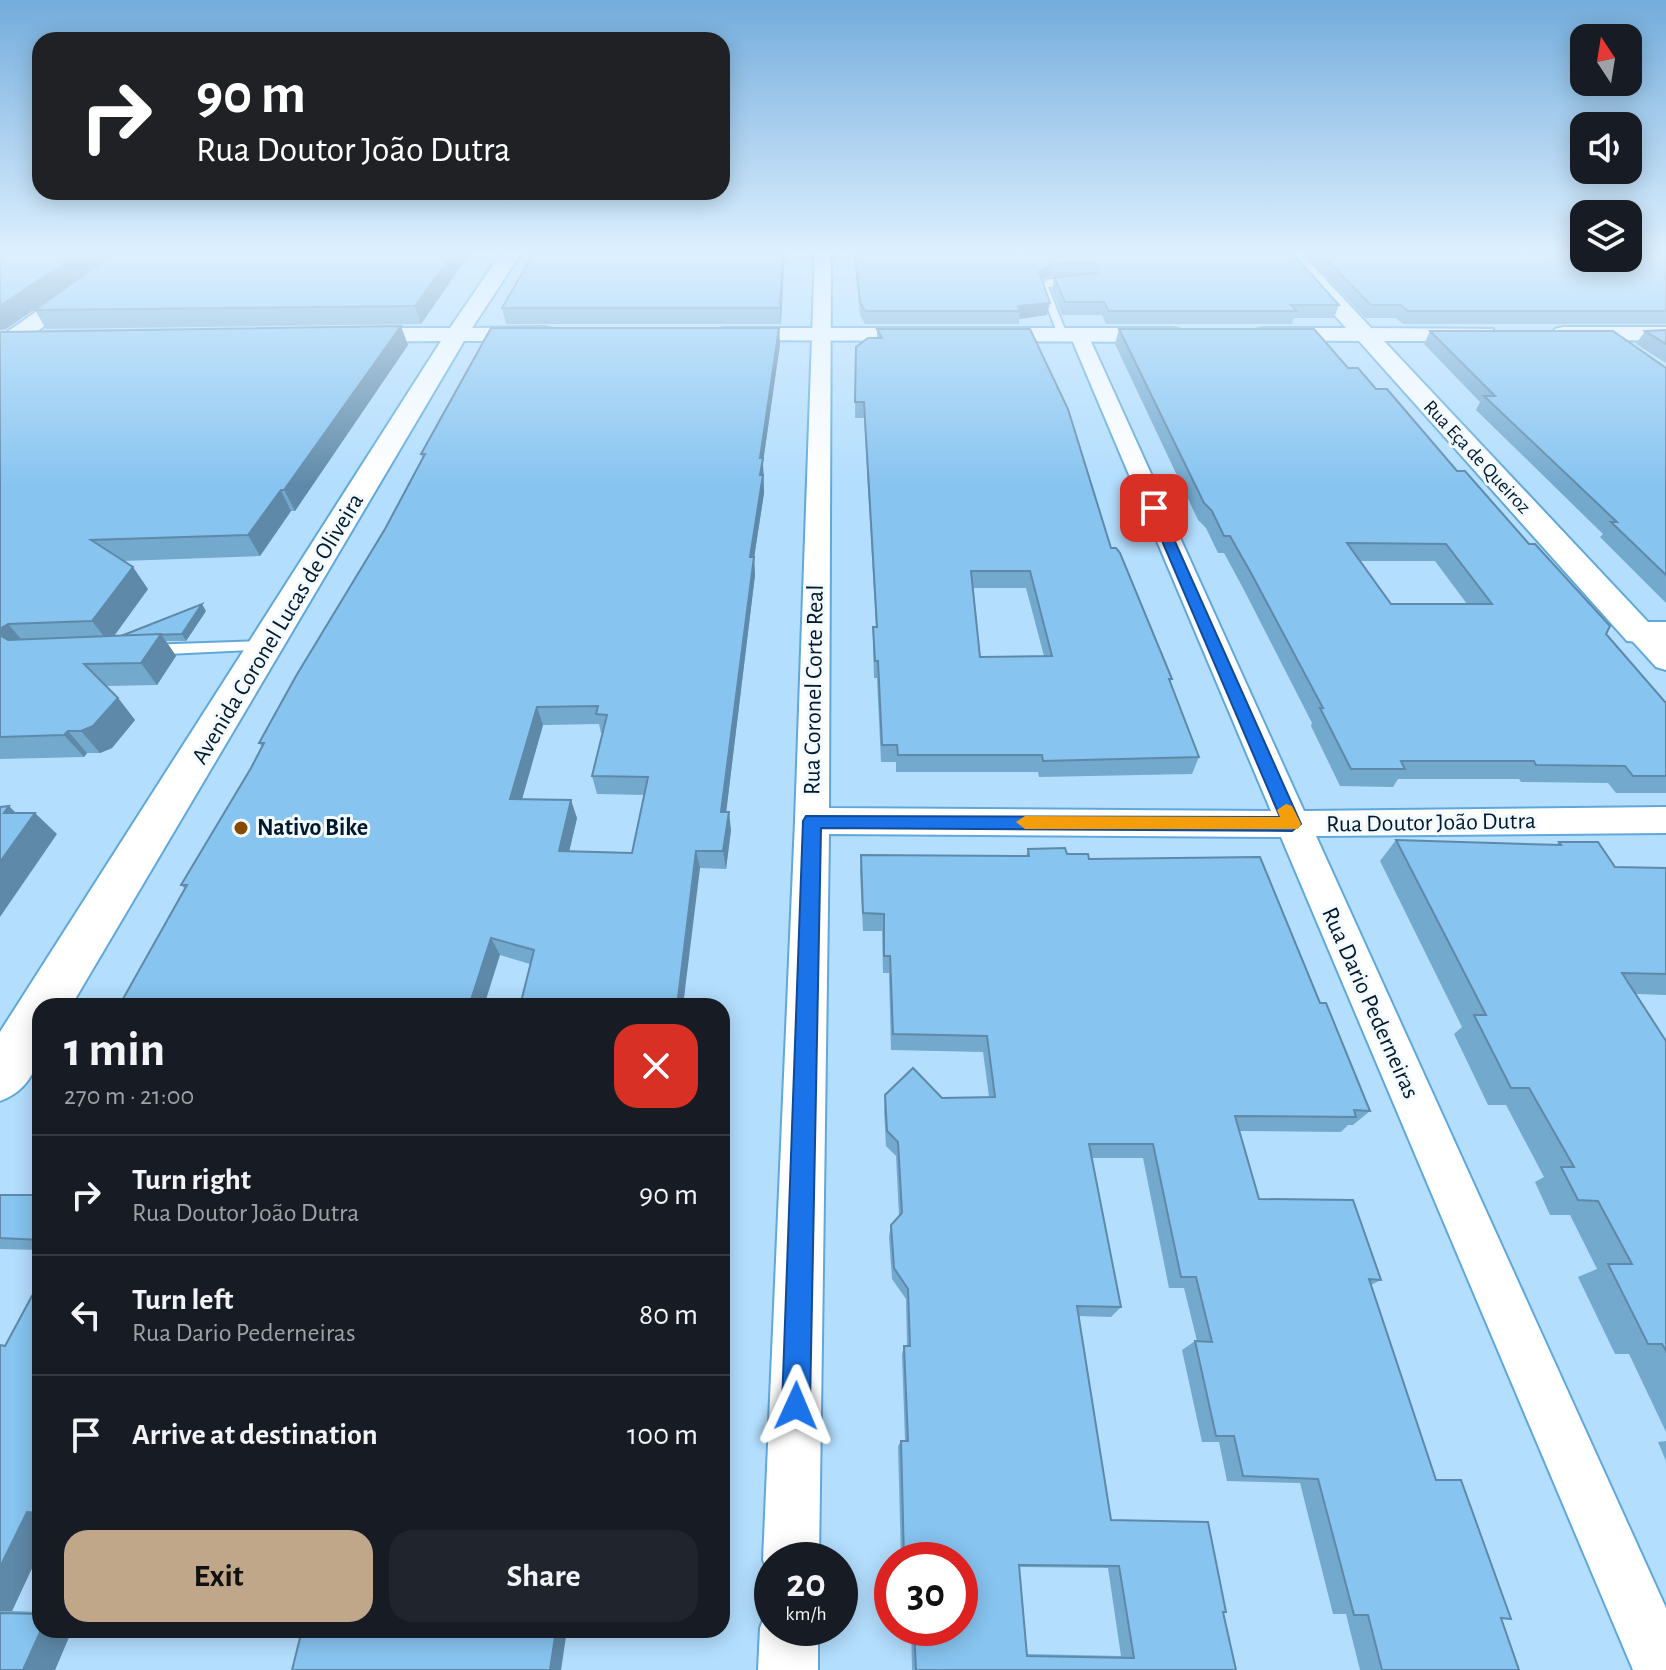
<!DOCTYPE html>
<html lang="en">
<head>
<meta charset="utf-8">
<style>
  :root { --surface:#171b24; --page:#20242c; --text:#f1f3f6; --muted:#9ea1a6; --line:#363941; --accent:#c0a789 }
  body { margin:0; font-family:"Alegreya Sans",sans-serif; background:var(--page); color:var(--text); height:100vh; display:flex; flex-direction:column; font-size:30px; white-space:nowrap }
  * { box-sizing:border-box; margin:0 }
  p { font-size:26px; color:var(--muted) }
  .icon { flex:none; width:44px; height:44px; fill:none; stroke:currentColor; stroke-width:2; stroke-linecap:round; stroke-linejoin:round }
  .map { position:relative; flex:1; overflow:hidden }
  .sheet { position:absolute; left:32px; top:998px; width:698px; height:640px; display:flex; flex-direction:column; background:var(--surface); border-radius:24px; box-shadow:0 4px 20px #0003 }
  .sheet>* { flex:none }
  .guide { position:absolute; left:32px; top:32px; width:698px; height:168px; border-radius:24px; box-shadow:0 4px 20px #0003; background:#202124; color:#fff; overflow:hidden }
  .needle { width:52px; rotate:348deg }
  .buttons { position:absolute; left:1570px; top:24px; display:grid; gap:16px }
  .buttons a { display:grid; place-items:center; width:72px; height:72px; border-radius:16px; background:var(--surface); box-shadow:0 4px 20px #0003; font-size:40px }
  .speed { position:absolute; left:754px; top:1542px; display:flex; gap:16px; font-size:40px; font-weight:700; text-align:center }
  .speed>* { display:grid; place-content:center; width:104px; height:104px; border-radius:50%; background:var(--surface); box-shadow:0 4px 20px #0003; line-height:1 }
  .speed small { font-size:20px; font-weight:400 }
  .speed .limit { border:12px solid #d22; background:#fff; color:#111 }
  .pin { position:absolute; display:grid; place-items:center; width:68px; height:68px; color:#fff; margin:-34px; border-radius:16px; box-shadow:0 4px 12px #0006 }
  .me { position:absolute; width:88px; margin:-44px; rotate:1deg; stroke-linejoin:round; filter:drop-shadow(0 0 6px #0008) }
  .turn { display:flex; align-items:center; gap:28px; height:168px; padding:0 32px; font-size:36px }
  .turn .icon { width:104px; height:104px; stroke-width:2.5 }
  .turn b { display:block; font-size:56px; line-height:68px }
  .round { display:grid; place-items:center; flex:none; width:84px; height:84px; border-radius:24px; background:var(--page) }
  .headline { display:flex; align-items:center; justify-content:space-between; height:136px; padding:0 32px }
  h1 { font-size:48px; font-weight:600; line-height:60px }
  .action { display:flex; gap:16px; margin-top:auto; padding:16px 32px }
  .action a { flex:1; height:92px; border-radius:24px; background:var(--accent); color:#111; font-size:32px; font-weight:600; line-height:92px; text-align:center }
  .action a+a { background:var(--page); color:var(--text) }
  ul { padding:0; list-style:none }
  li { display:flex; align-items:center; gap:24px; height:120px; padding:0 32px; border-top:2px solid var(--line) }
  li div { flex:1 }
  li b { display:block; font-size:30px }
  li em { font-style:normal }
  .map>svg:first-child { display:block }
</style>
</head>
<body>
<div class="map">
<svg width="1666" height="1670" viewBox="0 0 1666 1670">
  <rect width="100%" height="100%" fill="#b3defe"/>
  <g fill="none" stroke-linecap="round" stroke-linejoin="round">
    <g stroke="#60a8db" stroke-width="4">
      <g id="service">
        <path d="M1076 278 1079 283 1048 287 1067 335 1059 337 1039 286 1050 279Z"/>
        <path d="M267 641 272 643V649L146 655 139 650 146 645Z"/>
      </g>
    </g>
    <g stroke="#60a8db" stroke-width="4">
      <g id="minor">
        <path d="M815 252H831L829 808 1271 811 1070 335 1079 330 1088 335 1304 811 1666 807V833L1316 836 1666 1608V1670H1633L1281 837 829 834 819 1560H772L771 1580 763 1560 795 821Z"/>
        <path d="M1639 624 1649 627 1666 644V670L1656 667 1625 633 1629 627Z"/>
        <path d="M772 1606V1628H818V1670H758L760 1628 768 1607Z"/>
      </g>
    </g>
    <g stroke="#60a8db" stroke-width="4">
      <g id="tertiary">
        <path d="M121 252H144L8 353 0 355V337Z"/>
        <path d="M502 252H522L472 328 545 327 553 329 556 334 553 339 545 341H464L71 1006H40C40 1046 44 1084 0 1101V1032L441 341 347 342 339 340 336 335 339 330 347 328H450Z"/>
        <path d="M1279 252H1300L1371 328 1493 329 1496 334 1493 339 1485 341H1384L1648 622H1666V644L1627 641 1359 341 1255 340 1252 335 1255 330 1263 328H1346Z"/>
        <path d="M1563 327H1666V341L1555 339 1552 334 1555 329Z"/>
        <path d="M723 328H1173L1181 330 1184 335 1181 340 1173 342 715 340 712 335 715 330Z"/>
      </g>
    </g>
    <use href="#service" fill="#fff" fill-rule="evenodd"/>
    <use href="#minor" fill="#fff" fill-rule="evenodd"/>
    <use href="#tertiary" fill="#fff" fill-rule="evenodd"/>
  </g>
  <g fill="#74a9ce" fill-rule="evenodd">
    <path d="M0 252H471L421 324 46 329 35 310 69 285 6 329 0 330Z"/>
    <path d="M534 252H789L788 264H784L781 324H506L502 308Z"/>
    <path d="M854 252H1291L1339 305 1334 318H1294L1292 324H1106L1102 315H1062L1052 290 1054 277 1073 275 1050 276 1042 280 1047 315 1019 319V324H865L860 315Z"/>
    <path d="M1303 252H1666V324H1403L1396 318H1365Z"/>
    <path d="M877 329 1111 548 1172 679 1170 682 1199 757 1192 774 1039 777 1038 772H896V762H881L877 678H874L873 644V627H876L864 418H855L856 347 877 338ZM973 588H1026L1044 656 980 657Z"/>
    <path d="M1119 329 1348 368 1376 389 1457 471 1606 634 1666 703V793H1616L1608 783 1521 782 1519 779H1398L1393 787 1340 786 1311 726 1312 723 1244 590 1224 553H1218L1206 528 1198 520 1115 344ZM1360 561H1435L1467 604H1391Z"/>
    <path d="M1666 330V363L1636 344 1645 331Z"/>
    <path d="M1430 331 1666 368V603L1600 537 1603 534 1476 410 1480 402 1424 344Z"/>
    <path d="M0 332 408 345 295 511H291L260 556 123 561 148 589 114 636H121L206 611 186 641H166L176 656 157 685 106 686 118 698 135 720 112 748 100 753H87L84 757 0 759Z"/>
    <path d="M780 344 763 462 764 493 754 558 755 575 726 812 731 830 726 869 700 868 530 964 500 955 185 889 181 885 251 768 262 747 259 743 385 529 423 459 421 454ZM599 724 601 733H603L592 776 597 794 645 795 632 853 569 852 577 818 522 799 543 725Z"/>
    <path d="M1396 840 1556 845 1559 842 1615 867 1666 868V995L1636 994 1666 1041V1432L1629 1354H1615L1578 1277 1597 1269 1570 1215H1550L1535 1182 1544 1177 1506 1105H1488L1454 1034 1462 1027 1380 861Z"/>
    <path d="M1028 849 1067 854 1089 859 1320 1003 1370 1111 1353 1125H1348L1341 1132 1239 1131 1259 1199 1381 1280 1371 1285 1436 1480 1501 1618 1519 1670H1360L1346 1614H1333L1300 1483 1227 1481 1219 1442H1202L1182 1350 1195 1341H1197L1184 1288H1169L1143 1158H1092L1121 1307 1111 1317 1078 1316 1111 1520 1223 1612 1236 1670H912L911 1628H960V1560H901L898 1446 901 1441H905L902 1355 904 1346H907L906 1299 892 1279 889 1237 891 1225 899 1216 896 1156 886 1146 884 1110 885 1095 942 1098 989 1097 983 1052 891 1050 889 973H883L882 931H863L860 873 861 855 1026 856ZM1019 1567 1108 1568 1121 1656 1027 1654Z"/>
    <path d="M40 1185V1250L0 1249V1195H34Z"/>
    <path d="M40 1281V1551L12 1611 40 1612V1630H72L55 1670H0V1345L5 1346Z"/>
    <path d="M1666 1441V1461L1658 1442Z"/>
  </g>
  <g fill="#5e89a8">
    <path d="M81 252H116L6 329 0 330V306Z"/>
    <path d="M454 252H471L421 324 415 306Z"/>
    <path d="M783 252 784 264 781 324 780 308Z"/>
    <path d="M1052 264 1050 276 1037 283 1039 271Z"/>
    <path d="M1050 303 1047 315 1019 319 1020 311 1018 306Z"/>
    <path d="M401 326 408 345 295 511 284 490Z"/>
    <path d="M779 328 780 344 763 462 764 493 754 558 755 575 724 830 721 812 760 458Z"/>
    <path d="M281 490 291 511 260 556 248 535Z"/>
    <path d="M133 567 148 589 109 643 92 621Z"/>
    <path d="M202 604 206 611 186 641 182 634Z"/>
    <path d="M8 624 27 646 18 652 0 635V629Z"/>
    <path d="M161 634 176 656 157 685 141 663Z"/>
    <path d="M118 698 135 720 112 748 100 753 81 731Z"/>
    <path d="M537 707 543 725 517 817 510 799Z"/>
    <path d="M68 731 87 753 84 757 64 735Z"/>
    <path d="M571 800 577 818 565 869 559 851Z"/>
    <path d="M9 806 27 824 35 813 57 834 0 917V862L4 813Z"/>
    <path d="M729 812 731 830 726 869 723 851Z"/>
    <path d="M696 851 700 868 683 1006H677Z"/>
    <path d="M491 938 500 955 484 1006H469Z"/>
    <path d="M27 1512 40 1514V1551L12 1611H0V1567Z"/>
    <path d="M41 1630H72L55 1670H23Z"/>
    <path d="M556 1630H567L561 1670H550Z"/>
  </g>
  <g fill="#87c4f0" stroke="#5e89a8" stroke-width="2" fill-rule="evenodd">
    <path d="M0 252H81L0 306Z"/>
    <path d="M115 252H454L415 306 35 310Z"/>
    <path d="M534 252H783L780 308H502Z"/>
    <path d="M855 252H1291L1339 305H1291L1297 311H1109L1104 302H1065L1054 277 1097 273 1099 269 1093 263 1052 264 1039 271 1050 303 1018 306 1020 311H865L860 302Z"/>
    <path d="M1319 252H1584V258H1628V252H1666V311H1408L1401 305H1371Z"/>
    <path d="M401 326 284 490H281L248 535 91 540 133 567 92 621 8 624 0 629V332Z"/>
    <path d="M491 328H779L760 458H763L760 475H763L750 557H754L721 812H729L723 851H696L677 1006H520L534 950 491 938 469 1006H119L187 885H181L251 768 264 743H259L296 676 385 529 425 454H421ZM598 706 596 714 607 715 592 776 648 777 632 853 559 851 571 800 510 799 537 707Z"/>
    <path d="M877 329H1030L1068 409 1111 548H1116L1120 553 1172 679H1169L1199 757 1043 761 1042 755H898L897 745H882L878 661H875L873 627H877L864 402H855L856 347 868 338H882ZM971 571H1030L1052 656 980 657Z"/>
    <path d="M1119 329H1314L1348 368H1358L1376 389H1387L1457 471H1465L1529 544H1535L1610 626 1606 634 1666 703V776H1633L1625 766 1536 765 1534 761H1401L1405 769H1351L1320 708H1323L1251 573 1230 536H1224L1212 511 1204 503ZM1347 543 1446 544 1492 604H1391Z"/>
    <path d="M1666 330V344L1645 331Z"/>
    <path d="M1430 331H1613L1666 368V575L1611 522H1617L1484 396H1495Z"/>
    <path d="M202 604 182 634 121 636Z"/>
    <path d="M161 634 141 663 84 664 118 698 93 726 81 731H68L64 735 0 737V635L8 640Z"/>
    <path d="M9 806 4 813H35L0 862V807Z"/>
    <path d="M1396 840 1561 845 1559 842H1598L1615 867 1666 868V974L1622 973 1666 1041V1351L1662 1344H1648L1608 1264H1632L1598 1201 1578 1200 1561 1167H1574L1529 1088H1511L1474 1015H1486Z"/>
    <path d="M1065 848 1067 854H1088L1089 859 1260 857 1320 1003H1326L1370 1111 1354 1110 1356 1117 1235 1116 1259 1199 1353 1200 1381 1280 1369 1279 1436 1480H1461L1511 1619 1501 1618 1519 1670H1382L1368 1615H1354L1318 1479 1243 1476 1234 1436H1216L1195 1341 1212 1342 1196 1277H1181L1153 1144H1089L1121 1307 1077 1306 1111 1520 1208 1522 1226 1612H1223L1236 1670H916L914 1628H960V1560H904L901 1441H908L904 1346H910L908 1289 894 1268 891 1225 902 1213 898 1142 887 1131 885 1095 913 1068 942 1098 995 1097 987 1036 893 1034 890 956H884V914L863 913 861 855 1029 856 1028 849ZM1019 1565 1119 1566 1134 1658 1027 1656Z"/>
    <path d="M40 1185V1240L0 1238V1195H34Z"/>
    <path d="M40 1281V1513L27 1512 0 1567V1345L5 1346Z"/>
    <path d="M0 1613 40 1614 41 1630 23 1670H0Z"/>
    <path d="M302 1630H556L550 1670H292Z"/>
  </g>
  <linearGradient id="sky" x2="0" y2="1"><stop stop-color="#73acdc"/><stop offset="0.52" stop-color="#ddf0ff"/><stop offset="1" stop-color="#ddf0ff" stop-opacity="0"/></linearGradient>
  <rect width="1666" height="486" fill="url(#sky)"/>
  <path fill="#1a73e8" stroke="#114b97" stroke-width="2" d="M1150 506 1160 508 1301 824 1292 831 821 828 810 1406 805 1416 796 1420 786 1416 782 1406 803 821 806 816 1280 817 1148 508Z"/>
  <path fill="#f59e0b" d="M1286 804 1292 806 1301 824 1298 829H1025L1016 822 1025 816 1280 817 1277 810Z"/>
  <circle fill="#854a03" stroke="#f3faff" stroke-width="3" cx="241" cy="828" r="8"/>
  <g text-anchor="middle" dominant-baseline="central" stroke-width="6" stroke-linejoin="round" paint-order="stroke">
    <g font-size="20" fill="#00192c" stroke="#f3faff">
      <text transform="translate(1477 457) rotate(47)">Rua Eça de Queiroz</text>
    </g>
    <g font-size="24" fill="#00192c" stroke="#f3faff">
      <text transform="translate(278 629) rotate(-59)">Avenida Coronel Lucas de Oliveira</text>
      <text transform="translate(814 690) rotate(-89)">Rua Coronel Corte Real</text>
      <text transform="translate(1431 823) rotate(-1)">Rua Doutor João Dutra</text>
      <text transform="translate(1370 1003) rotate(66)">Rua Dario Pederneiras</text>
    </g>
    <g font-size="24" font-weight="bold" fill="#00192c" stroke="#f3faff" text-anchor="start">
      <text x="257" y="828">Nativo Bike</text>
    </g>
  </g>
</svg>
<div class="buttons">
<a><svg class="needle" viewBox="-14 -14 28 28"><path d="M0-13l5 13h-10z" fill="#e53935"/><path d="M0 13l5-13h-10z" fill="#9ea1a6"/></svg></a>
<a><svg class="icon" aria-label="sound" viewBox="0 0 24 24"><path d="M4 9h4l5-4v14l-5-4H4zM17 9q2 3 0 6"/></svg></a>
<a><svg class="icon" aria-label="layers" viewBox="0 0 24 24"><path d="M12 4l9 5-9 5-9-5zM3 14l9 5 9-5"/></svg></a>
</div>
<div class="speed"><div>20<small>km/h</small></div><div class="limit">30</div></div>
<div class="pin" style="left:1154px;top:508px;background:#d93025"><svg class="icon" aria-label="arrive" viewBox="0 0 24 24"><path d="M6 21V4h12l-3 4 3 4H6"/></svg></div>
<svg class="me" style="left:796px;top:1406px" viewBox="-20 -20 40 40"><path d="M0-17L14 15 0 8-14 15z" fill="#1a73e8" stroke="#fff" stroke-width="4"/></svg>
<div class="guide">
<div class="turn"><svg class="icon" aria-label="right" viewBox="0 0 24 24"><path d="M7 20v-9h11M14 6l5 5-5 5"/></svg><div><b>90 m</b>Rua Doutor João Dutra</div></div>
</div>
<section class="sheet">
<div class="headline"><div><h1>1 min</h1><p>270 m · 21:00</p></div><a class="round" style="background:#d93025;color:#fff"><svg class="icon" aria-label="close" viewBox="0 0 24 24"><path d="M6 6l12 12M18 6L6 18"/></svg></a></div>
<ul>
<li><svg class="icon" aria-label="right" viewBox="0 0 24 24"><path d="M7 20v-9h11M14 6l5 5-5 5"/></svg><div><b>Turn right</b><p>Rua Doutor João Dutra</p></div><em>90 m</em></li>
<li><svg class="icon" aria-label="left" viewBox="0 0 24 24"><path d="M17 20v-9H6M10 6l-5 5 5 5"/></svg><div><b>Turn left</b><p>Rua Dario Pederneiras</p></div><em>80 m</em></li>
<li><svg class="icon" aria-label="arrive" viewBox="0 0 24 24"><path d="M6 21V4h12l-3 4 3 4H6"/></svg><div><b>Arrive at destination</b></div><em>100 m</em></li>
</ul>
<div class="action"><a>Exit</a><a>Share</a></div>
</section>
</div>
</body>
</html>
